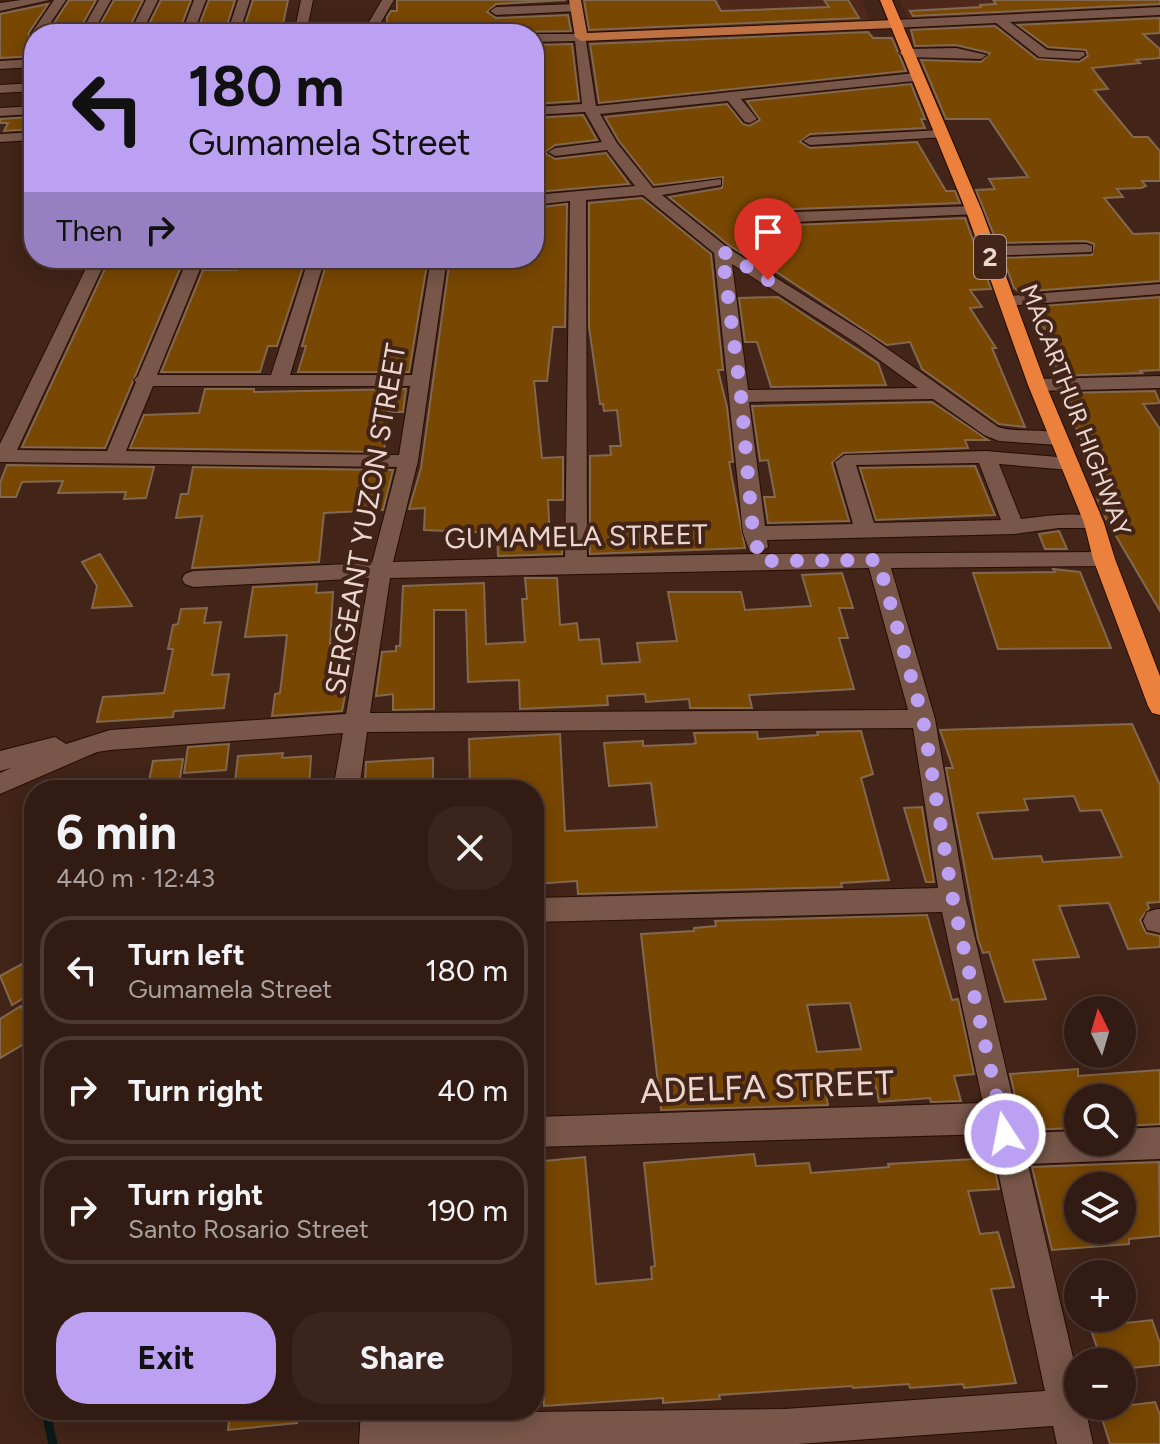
<!DOCTYPE html>
<html lang="en">
<head>
<meta charset="utf-8">
<style>
  :root { --surface:#321b12; --page:#3a241b; --text:#f1f3f6; --muted:#a8a19f; --line:#4d3932; --accent:#bca0f2 }
  body { margin:0; font-family:Figtree,sans-serif; background:var(--page); color:var(--text); height:100vh; display:flex; flex-direction:column; font-size:30px; white-space:nowrap }
  * { box-sizing:border-box; margin:0 }
  p { font-size:26px; color:var(--muted) }
  .icon { flex:none; width:44px; height:44px; fill:none; stroke:currentColor; stroke-width:2; stroke-linecap:round; stroke-linejoin:round }
  .map { position:relative; flex:1; overflow:hidden }
  .panel { position:absolute; left:24px; top:780px; width:520px; height:640px; display:flex; flex-direction:column; background:var(--surface); border-radius:32px; box-shadow:0 4px 20px #0003,0 0 0 2px var(--line) }
  .panel>* { flex:none }
  .top-card { position:absolute; left:24px; top:24px; width:520px; height:244px; border-radius:32px; box-shadow:0 4px 20px #0003,0 0 0 2px var(--line); background:#bca0f2; color:#111; overflow:hidden }
  .needle { width:52px; rotate:355deg }
  .fabs { position:absolute; left:1064px; top:996px; display:grid; gap:16px }
  .fabs a { display:grid; place-items:center; width:72px; height:72px; border-radius:50%; background:var(--surface); box-shadow:0 4px 20px #0003,0 0 0 2px var(--line); font-size:40px }
  .pin { position:absolute; display:grid; place-items:center; width:68px; height:68px; color:#fff; margin:-82px -34px; border-radius:50% 50% 50% 0; rotate:-45deg; box-shadow:0 0 8px #0007 }
  .pin .icon { rotate:45deg }
  .me { position:absolute; width:88px; margin:-44px; rotate:349deg; stroke-linejoin:round; filter:drop-shadow(0 0 6px #0008) }
  .turn { display:flex; align-items:center; gap:28px; height:168px; padding:0 32px; font-size:36px }
  .turn .icon { width:104px; height:104px; stroke-width:2.5 }
  .turn b { display:block; font-size:56px; line-height:68px }
  .then { display:flex; align-items:center; height:76px; padding:0 32px; background:#0003; gap:16px; font-size:30px }
  .round { display:grid; place-items:center; flex:none; width:84px; height:84px; border-radius:32px; background:var(--page) }
  .headline { display:flex; align-items:center; justify-content:space-between; height:136px; padding:0 32px }
  h1 { font-size:48px; font-weight:700; line-height:60px }
  .primary-button { display:flex; gap:16px; margin-top:auto; padding:16px 32px }
  .primary-button a { flex:1; height:92px; border-radius:32px; background:var(--accent); color:#111; font-size:32px; font-weight:700; line-height:92px; text-align:center }
  .primary-button a+a { background:var(--page); color:var(--text) }
  ul { padding:0; list-style:none }
  li { display:flex; align-items:center; gap:24px; height:108px; margin:0 16px 12px; padding:0 16px; border:4px solid var(--line); border-radius:32px }
  li div { flex:1 }
  li b { display:block; font-size:30px }
  li em { font-style:normal }
  .map>svg:first-child { display:block }
</style>
</head>
<body>
<div class="map">
<svg width="1160" height="1444" viewBox="0 0 1160 1444">
  <rect width="100%" height="100%" fill="#422418"/>
  <g fill="#4e291b">
    <path d="M582 0H862L871 21 589 31Z"/>
    <path d="M900 0H1063L1081 13 909 19Z"/>
  </g>
  <g fill="none" stroke-linecap="round" stroke-linejoin="round">
    <path stroke="#0b1919" stroke-width="9" d="M53 1410 47 1417 53 1444"/>
  </g>
  <g fill="#784702" stroke="#82684f" stroke-width="2" fill-rule="evenodd">
    <path d="M69 0H96L77 34H47Z"/>
    <path d="M114 0H143L126 34H95Z"/>
    <path d="M161 0H191L178 34H144Z"/>
    <path d="M209 0H235L224 34H196Z"/>
    <path d="M253 0H288L283 24 278 25 276 34H242Z"/>
    <path d="M397 0H566L496 4 487 12 496 18 568 15 571 31 387 34V17L391 11H397Z"/>
    <path d="M584 0H715L721 11 829 7 824 0H848L859 18 589 30Z"/>
    <path d="M993 0H1160V4L913 16 910 11 981 7 980 5 996 4Z"/>
    <path d="M48 4 28 34 34 40V56L0 58V14Z"/>
    <path d="M1160 18V33L1143 34 1160 49V58L1136 60 1140 63 1092 68 1108 89 1094 90 1133 137H1148L1160 151V181H1142L1146 186 1141 188 1117 189 1123 197 1104 198 1133 234 1160 233V281L1019 292 1014 288 1003 258 1092 255 1094 244 1086 241 997 243 976 190 995 189 989 179 1028 177 989 119H946L921 60 981 62 990 53 956 45 915 46 911 30 995 26 1037 59 1079 62 1088 56 1086 50 1048 47 1018 25Z"/>
    <path d="M868 32 873 38H892L906 71 599 103 590 44Z"/>
    <path d="M572 44 579 101 534 104V45Z"/>
    <path d="M911 84 925 119H921L925 128 810 134 800 142 810 148 917 142 946 191H955L960 203 794 209 783 218 794 225 965 218 991 289 970 290 982 307 970 308 996 348H992L1025 427 999 424 922 369 910 342 887 345 749 254 746 256 730 246 669 197 722 188 723 177 654 185 619 141 605 117 727 104 743 124 749 126 760 120 747 101Z"/>
    <path d="M583 115 597 140 555 145 545 153 555 159 606 153 629 184 536 192 534 118Z"/>
    <path d="M31 117 29 123H34V129L4 131 8 123H0V119Z"/>
    <path d="M642 198 711 254 723 370H718L727 407 733 462H729L745 548 590 554V456L611 455 610 446H621L617 410 604 411 603 404H600L589 327V203Z"/>
    <path d="M567 204 565 327H553L547 381H534L542 458 563 457V500H548L550 539 562 538V554L498 556 497 533 424 530 425 508 409 509 421 468 450 258H534L535 208Z"/>
    <path d="M110 258H170L168 264H182L105 448 22 447Z"/>
    <path d="M243 258H306L277 346H268L260 372H161L203 270H237L246 262Z"/>
    <path d="M328 258H428L409 372H298L306 346H302Z"/>
    <path d="M778 297 878 363 886 385 771 387 757 342H745L739 298Z"/>
    <path d="M1160 297V370L1140 371 1142 373 1054 376 1049 367 1057 366 1038 335 1048 334 1029 307Z"/>
    <path d="M205 389H254V392L406 389 403 412H388L384 452 130 448 144 415 199 413Z"/>
    <path d="M1155 391 1160 403 1143 404 1160 429V611L1106 519 1097 498 1108 497 1064 402H1071L1066 393Z"/>
    <path d="M932 402 988 440H965L968 448 843 453 832 463 849 521 768 523 764 497H775L768 460 760 461 752 406Z"/>
    <path d="M7 465 154 467 146 498 124 499 126 492 58 493 63 481 22 482 16 497H0V483Z"/>
    <path d="M975 466 995 515 876 520 860 468Z"/>
    <path d="M193 467 382 470H393L383 510 324 513 319 562 192 568 202 516 176 518 181 494H188Z"/>
    <path d="M1059 531 1067 549H1045L1039 534Z"/>
    <path d="M100 554 132 606 92 608 97 586 82 562Z"/>
    <path d="M1053 569 1080 572 1111 648 998 649 973 573 1055 572Z"/>
    <path d="M842 573 853 608H839L848 638H839L854 689 749 695 752 708H690L689 699 646 702 645 694 607 696 608 705 520 709 519 680 468 682 466 610H434V709L393 710V694L376 696 382 652 396 651V646H400L403 586 484 583 486 644 525 642 522 599H527L525 578H557L560 625 577 623 579 640 599 639 602 664 640 662 637 643 677 641 668 592H741L745 610 811 606 802 575Z"/>
    <path d="M317 584 316 593 333 592 330 644 340 643 339 652 353 654 342 711 272 716 275 694 280 693 287 635 245 637 253 587Z"/>
    <path d="M207 608 204 623 221 622 212 675 229 674 224 708 174 711 173 717 97 722 103 697 164 693 173 649H168L173 625 178 624 181 609Z"/>
    <path d="M1132 724 1160 785V902L1147 903 1149 908 1140 920 1146 933 1160 936V947L1128 949 1109 903 1059 906 1079 957 1033 960 1046 999 1005 1002 989 952 983 953 978 939 946 768H953L940 730ZM1074 796 1080 811 1101 810 1122 857 1043 862 1041 856 993 859 977 813 1028 810 1024 799Z"/>
    <path d="M861 731 873 774 861 778 889 880 841 883 842 887 578 894 577 881 534 884V790H470L469 739 560 734 565 831 657 827 651 783 609 786 604 743 643 741V746L692 744 696 743 694 733 757 732 758 739 818 735 817 732Z"/>
    <path d="M229 744 226 770 184 773 188 747Z"/>
    <path d="M283 753 282 758 311 756 309 790H234L238 756Z"/>
    <path d="M433 758V790H368V781L365 782 366 762Z"/>
    <path d="M183 759 179 784 148 786 153 761Z"/>
    <path d="M922 807 934 882H926L904 808Z"/>
    <path d="M927 915 952 1000 958 999 974 1074 954 1076 961 1101 931 1102 930 1098 879 1102 874 1080 824 1084 828 1105 661 1110 641 934 694 931V928L716 926 715 921ZM850 1003 861 1049 817 1052 807 1005Z"/>
    <path d="M22 964 34 992 12 1005 0 976Z"/>
    <path d="M21 1006 34 1038 0 1058V1019Z"/>
    <path d="M1078 1069V1076L1160 1070V1124L1122 1126V1098H1078V1128L1023 1130 1010 1074Z"/>
    <path d="M754 1154 756 1166 809 1163 811 1173 889 1167 888 1164 992 1158 999 1189 968 1191 980 1234 998 1232 1014 1287 991 1289 1016 1383 964 1388 963 1384 910 1388 909 1384 853 1388 852 1386 719 1395 720 1399 663 1403V1398L544 1406 538 1262 534 1263V1162L585 1157 596 1284 652 1279 651 1267 655 1266 644 1163Z"/>
    <path d="M1159 1162 1160 1236 1129 1239V1244L1052 1250 1032 1167ZM1078 1186H1122V1230H1078Z"/>
    <path d="M1152 1320 1160 1343V1365L1122 1369V1362H1102L1090 1327Z"/>
    <path d="M1155 1402 1160 1415V1444H1110L1099 1409Z"/>
    <path d="M230 1410H296L297 1423 228 1430Z"/>
  </g>
  <g fill="none" stroke-linecap="round" stroke-linejoin="round">
    <g stroke="#270c03" stroke-width="2">
      <g id="minor">
        <path d="M21 0H50L0 11V3Z"/>
        <path d="M54 0H66L43 34 33 37 31 34Z"/>
        <path d="M99 0H111L92 34H80Z"/>
        <path d="M146 0H158L141 34H129Z"/>
        <path d="M194 0H206L193 34H181Z"/>
        <path d="M238 0H250L239 34H227Z"/>
        <path d="M301 0H313L306 34H294Z"/>
        <path d="M382 0H394L374 34H362Z"/>
        <path d="M576 4 582 8 580 11 496 15 490 11 496 7Z"/>
        <path d="M1160 7V15L1010 22 1047 50 1084 52 1085 55 1079 59 1039 57 996 23 894 28 888 24 894 20Z"/>
        <path d="M534 34H585L596 106 915 73 922 77 915 81 741 99 757 119 750 123 745 122 728 101 600 114 617 143 653 188 721 179V185L662 195 728 248 868 335 998 427C1017 434 1057 426 1069 439L1059 445 999 441 984 435 933 399 749 402 765 526 853 524 835 462 845 455 986 451 1070 458 1080 464 1070 470 999 464 1021 519C1047 516 1075 511 1101 518L1104 523 1101 528H1059L1014 534 767 540 768 547 758 554 1104 552 1112 554 1115 559 1112 564 1104 566 891 568 935 719 966 900 1021 1133 1078 1131V1142H1122V1129L1160 1127V1159L1028 1164 1078 1379V1406L1085 1407 1093 1444H1057L1053 1426 798 1444H359L361 1410H397L396 1417 526 1412 785 1409 1045 1391 990 1134 534 1147V1117L983 1103 942 912 534 922V898L938 888 913 728 367 732 359 790H333L343 733 110 750 97 752 0 794V773L11 768 0 771V751L55 737 66 744 110 730 346 714 369 578 193 587 185 584 182 579 185 574 193 571 372 563 397 467 0 462V444L91 258H107L17 450 107 451 136 382 134 380 138 376 188 258H239L243 262 235 267H201L157 375H271L309 258H325L290 375H412L431 258H447L418 461 393 562 565 557 570 201 534 205V195L635 186 607 150 555 156 548 152 555 148 602 142 585 112 534 115V107L582 104 575 41 534 42ZM643 195 714 253 743 533 750 552 756 554 587 557 586 200ZM732 264 856 343 918 388 748 390ZM153 386H410L399 455 126 451ZM979 463 1001 520 874 523 856 465ZM869 568 908 710 370 713 390 578Z"/>
        <path d="M956 48 987 55 981 59 905 57 899 53 905 49Z"/>
        <path d="M34 59V67L0 69V61Z"/>
        <path d="M34 83V91L0 93V85Z"/>
        <path d="M34 106V114L0 116V108Z"/>
        <path d="M941 130 946 131V137L810 145 803 141 810 137Z"/>
        <path d="M34 132V140L0 142V134Z"/>
        <path d="M974 206 979 208V214L794 222 786 217 794 212Z"/>
        <path d="M1086 244 1092 246V252L988 256 980 251 988 246Z"/>
        <path d="M1160 284V294L1007 306 999 301 1007 296Z"/>
        <path d="M1160 376V388L1037 391 1028 385 1037 379Z"/>
        <path d="M1157 909H1160V933L1147 930 1143 921 1147 912Z"/>
      </g>
    </g>
    <g stroke="#270c03" stroke-width="2">
      <path id="major" d="M569 0H581L587 33 894 20 900 24 894 28 581 41 575 37Z"/>
    </g>
    <g stroke="#270c03" stroke-width="2">
      <path id="highway" d="M880 0H892L982 211 1046 385 1104 523 1115 559 1160 676V715L1152 713 1148 706 1093 559 1084 523 1028 385 966 211Z"/>
    </g>
    <use href="#minor" fill="#785649" fill-rule="evenodd"/>
    <use href="#major" fill="#bd7041" fill-rule="evenodd"/>
    <use href="#highway" fill="#eb813c" fill-rule="evenodd"/>
  </g>
  <g fill="none" stroke-linecap="round" stroke-linejoin="round">
    <path stroke="#bca0f2" stroke-width="14" stroke-dasharray="0 25.2" d="M768 280 722 251 741 396 753 533 761 561 878 560 923 719 953 900 1005 1134"/>
  </g>
  <g text-anchor="middle" dominant-baseline="central" stroke-width="8" stroke-linejoin="round" paint-order="stroke">
    <g font-size="24" fill="#ebd7cf" stroke="#422418">
      <text transform="translate(1076 410) rotate(69)">MACARTHUR HIGHWAY</text>
    </g>
    <rect fill="#422418" stroke="#b8a198" stroke-width="2" x="974" y="235" width="32" height="44" rx="6"/>
    <g font-size="26" font-weight="bold" fill="#ebd7cf">
      <text x="990" y="257">2</text>
    </g>
    <g font-size="28" fill="#ebd7cf" stroke="#422418">
      <text transform="translate(365 519) rotate(-80)">SERGEANT YUZON STREET</text>
      <text transform="translate(576 536) rotate(-1)">GUMAMELA STREET</text>
    </g>
    <g font-size="34" fill="#ebd7cf" stroke="#422418">
      <text transform="translate(767 1087) rotate(-2)">ADELFA STREET</text>
    </g>
  </g>
</svg>
<div class="fabs">
<a><svg class="needle" viewBox="-14 -14 28 28"><path d="M0-13l5 13h-10z" fill="#e53935"/><path d="M0 13l5-13h-10z" fill="#a8a19f"/></svg></a>
<a><svg class="icon" aria-label="search" viewBox="0 0 24 24"><circle cx="10" cy="10" r="6"/><path d="M15 15l6 6"/></svg></a>
<a><svg class="icon" aria-label="layers" viewBox="0 0 24 24"><path d="M12 4l9 5-9 5-9-5zM3 14l9 5 9-5"/></svg></a>
<a>+</a>
<a>−</a>
</div>
<div class="pin" style="left:768px;top:280px;background:#d93025"><svg class="icon" aria-label="arrive" viewBox="0 0 24 24"><path d="M6 21V4h12l-3 4 3 4H6"/></svg></div>
<svg class="me" style="left:1005px;top:1134px" viewBox="-20 -20 40 40"><circle r="17" fill="#bca0f2" stroke="#fff" stroke-width="3"/><path d="M0-11L8 9 0 5-8 9z" fill="#fff"/></svg>
<div class="top-card">
<div class="turn"><svg class="icon" aria-label="left" viewBox="0 0 24 24"><path d="M17 20v-9H6M10 6l-5 5 5 5"/></svg><div><b>180 m</b>Gumamela Street</div></div>
<div class="then">Then<svg class="icon" aria-label="right" viewBox="0 0 24 24"><path d="M7 20v-9h11M14 6l5 5-5 5"/></svg></div>
</div>
<section class="panel">
<div class="headline"><div><h1>6 min</h1><p>440 m · 12:43</p></div><a class="round"><svg class="icon" aria-label="close" viewBox="0 0 24 24"><path d="M6 6l12 12M18 6L6 18"/></svg></a></div>
<ul>
<li><svg class="icon" aria-label="left" viewBox="0 0 24 24"><path d="M17 20v-9H6M10 6l-5 5 5 5"/></svg><div><b>Turn left</b><p>Gumamela Street</p></div><em>180 m</em></li>
<li><svg class="icon" aria-label="right" viewBox="0 0 24 24"><path d="M7 20v-9h11M14 6l5 5-5 5"/></svg><div><b>Turn right</b></div><em>40 m</em></li>
<li><svg class="icon" aria-label="right" viewBox="0 0 24 24"><path d="M7 20v-9h11M14 6l5 5-5 5"/></svg><div><b>Turn right</b><p>Santo Rosario Street</p></div><em>190 m</em></li>
</ul>
<div class="primary-button"><a>Exit</a><a>Share</a></div>
</section>
</div>
</body>
</html>
